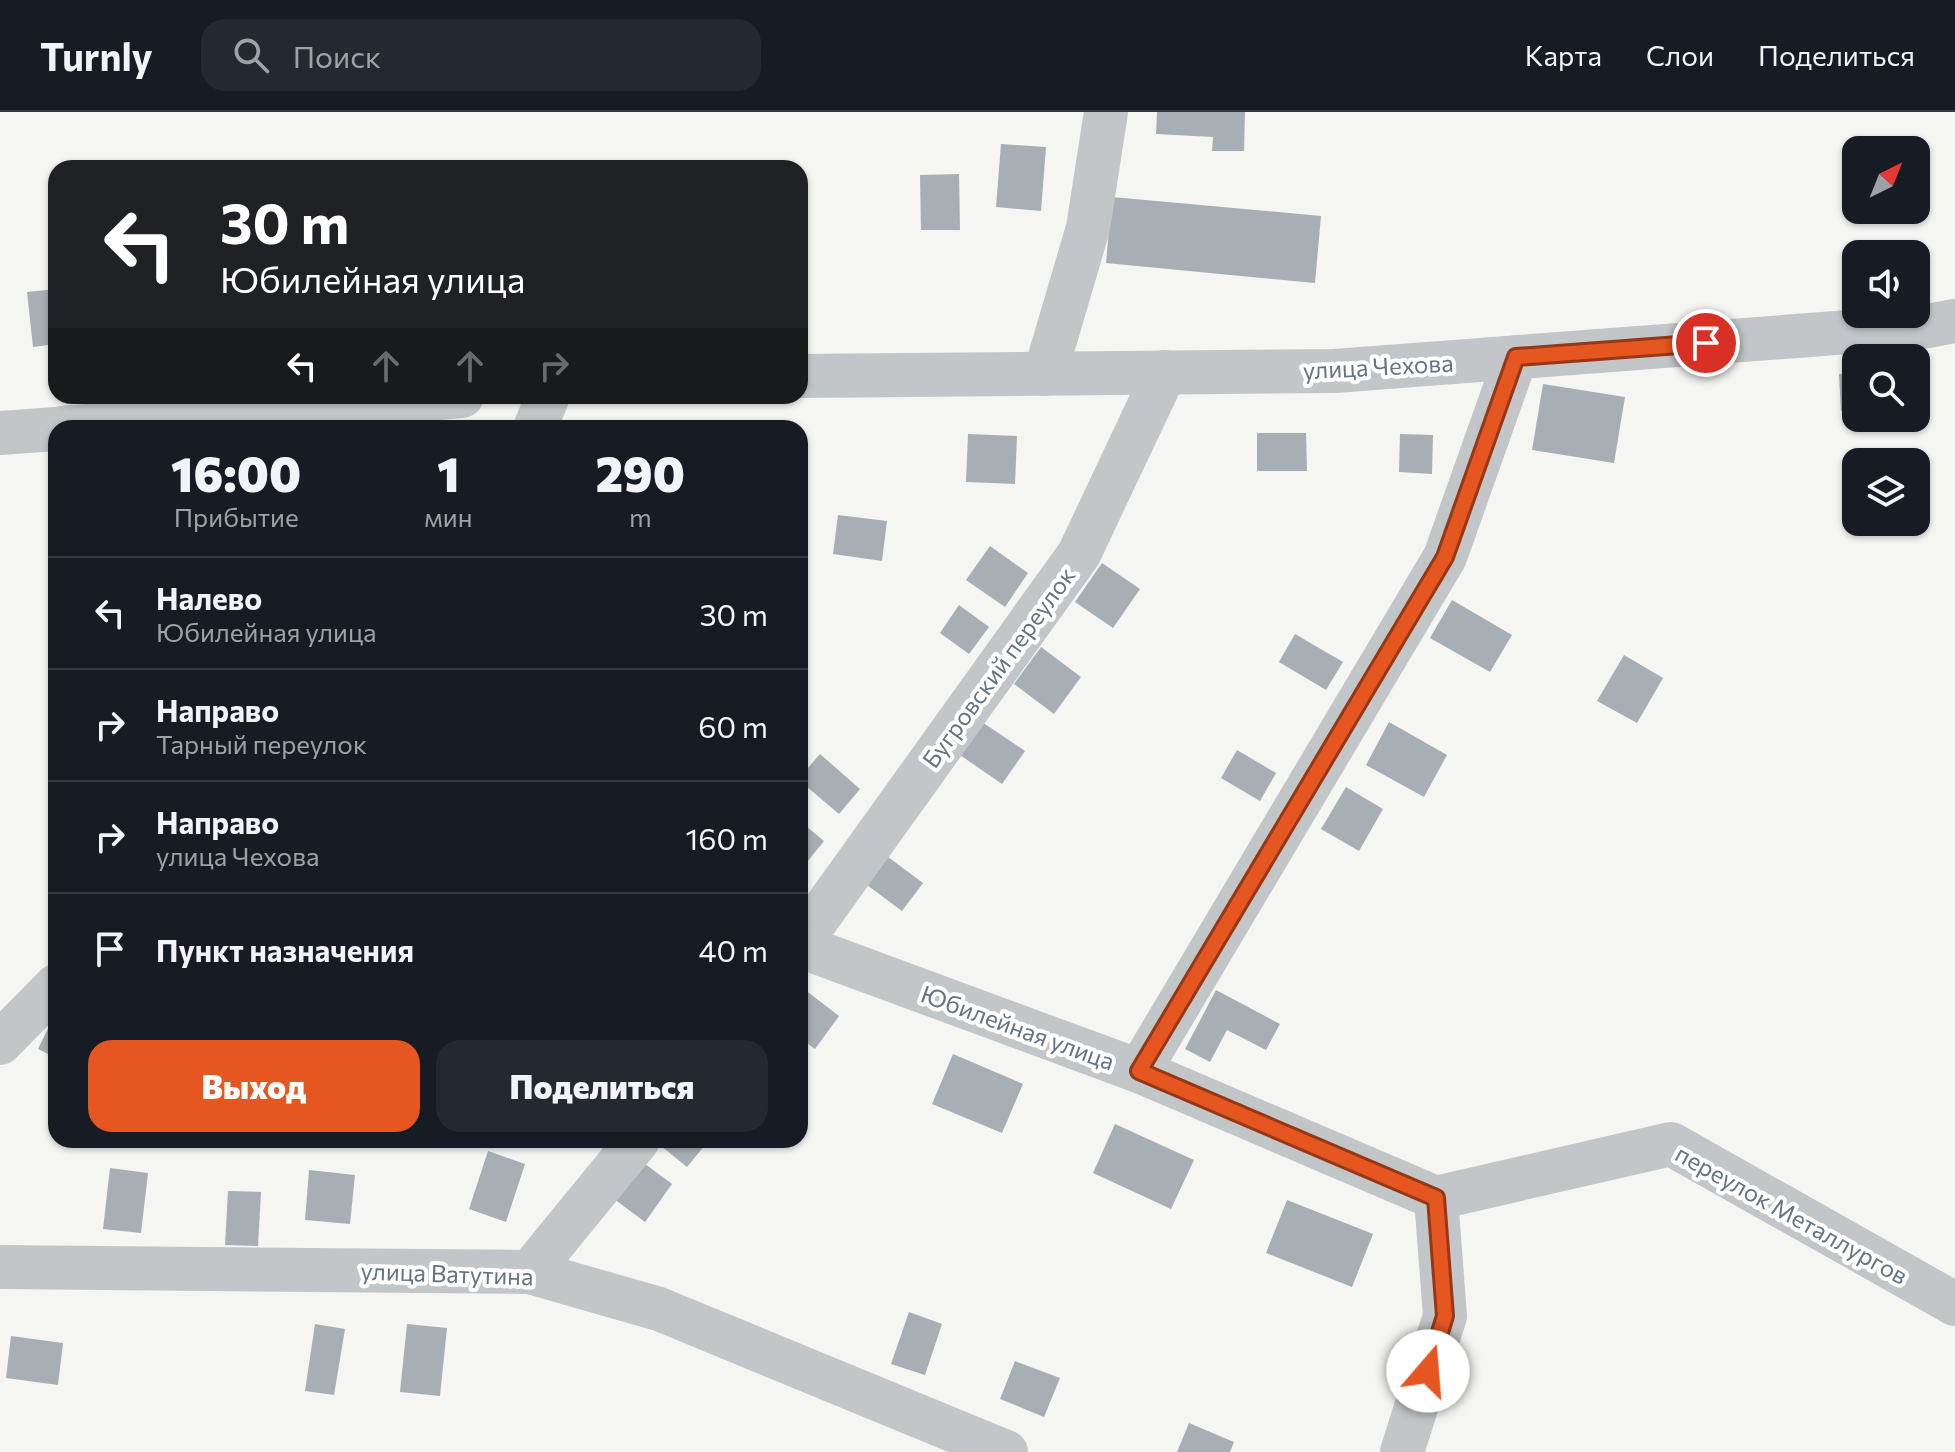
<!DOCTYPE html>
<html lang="ru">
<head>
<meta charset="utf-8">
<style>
  :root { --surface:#171b24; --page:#242831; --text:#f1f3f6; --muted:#9ea1a6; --line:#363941; --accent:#e65621 }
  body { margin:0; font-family:Commissioner,sans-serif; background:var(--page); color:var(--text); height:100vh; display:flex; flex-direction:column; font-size:30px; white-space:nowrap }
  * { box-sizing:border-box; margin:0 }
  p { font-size:26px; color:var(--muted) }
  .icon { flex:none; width:44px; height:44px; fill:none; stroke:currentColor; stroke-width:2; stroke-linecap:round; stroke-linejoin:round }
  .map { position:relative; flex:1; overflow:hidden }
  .side { position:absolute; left:48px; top:308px; width:760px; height:728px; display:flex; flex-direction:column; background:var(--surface); border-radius:24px; box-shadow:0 2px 6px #0004 }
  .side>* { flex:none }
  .banner { position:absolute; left:48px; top:48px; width:760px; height:244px; border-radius:24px; box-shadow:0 2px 6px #0004; background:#202124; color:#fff; overflow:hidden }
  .needle { width:52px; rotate:43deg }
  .fabs { position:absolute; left:1842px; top:24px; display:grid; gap:16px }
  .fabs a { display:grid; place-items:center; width:88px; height:88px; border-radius:16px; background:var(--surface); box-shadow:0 2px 6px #0004; font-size:40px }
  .pin { position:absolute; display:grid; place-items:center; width:68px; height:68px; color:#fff; margin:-34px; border:4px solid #fff; border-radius:50%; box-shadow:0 2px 8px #0007 }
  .me { position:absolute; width:88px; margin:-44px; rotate:18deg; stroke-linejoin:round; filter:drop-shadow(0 0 6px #0008) }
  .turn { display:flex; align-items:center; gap:28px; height:168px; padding:0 40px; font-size:36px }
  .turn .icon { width:104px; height:104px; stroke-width:2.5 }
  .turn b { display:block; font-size:56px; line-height:68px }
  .lanes { display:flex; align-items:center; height:76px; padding:0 40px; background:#0003; justify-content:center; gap:40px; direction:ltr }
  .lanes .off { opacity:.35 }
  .eta { display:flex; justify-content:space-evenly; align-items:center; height:136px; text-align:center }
  .eta b { font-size:48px; font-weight:800; line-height:56px }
  .button { display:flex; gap:16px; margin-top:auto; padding:16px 40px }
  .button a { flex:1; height:92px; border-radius:24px; background:var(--accent); color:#fff; font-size:32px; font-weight:800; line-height:92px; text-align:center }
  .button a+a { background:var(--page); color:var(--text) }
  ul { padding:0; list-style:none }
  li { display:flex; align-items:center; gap:24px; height:112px; padding:0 40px; border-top:2px solid var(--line) }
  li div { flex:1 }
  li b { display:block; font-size:30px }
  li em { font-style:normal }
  header { display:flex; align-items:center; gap:48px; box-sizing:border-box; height:112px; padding:0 40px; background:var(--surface); border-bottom:2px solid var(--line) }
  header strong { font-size:38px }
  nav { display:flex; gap:44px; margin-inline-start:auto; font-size:28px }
  .search { width:560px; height:72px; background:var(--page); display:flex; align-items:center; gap:20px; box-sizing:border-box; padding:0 28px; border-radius:24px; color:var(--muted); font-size:30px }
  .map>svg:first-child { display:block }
</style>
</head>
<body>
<header>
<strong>Turnly</strong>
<div class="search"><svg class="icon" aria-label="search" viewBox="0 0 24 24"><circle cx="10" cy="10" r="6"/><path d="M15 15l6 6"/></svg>Поиск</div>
<nav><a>Карта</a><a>Слои</a><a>Поделиться</a></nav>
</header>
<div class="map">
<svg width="1955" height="1340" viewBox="0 0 1955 1340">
  <rect width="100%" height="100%" fill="#f5f5f1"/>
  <g fill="#a7afb5">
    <path d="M1157 0H1245L1244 39H1212L1213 25 1156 22Z"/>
    <path d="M1001 32 1046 35 1041 99 996 95Z"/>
    <path d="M959 62 960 118H921L920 63Z"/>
    <path d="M1112 85 1321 104 1315 171 1106 151Z"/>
    <path d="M56 177V232L33 235 27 180Z"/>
    <path d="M1856 261V298L1841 299 1839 262Z"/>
    <path d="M1543 272 1625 285 1614 351 1532 338Z"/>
    <path d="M1257 321H1306L1307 359H1257Z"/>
    <path d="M968 322 1017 324 1015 372 966 370Z"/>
    <path d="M1400 322 1433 323 1432 362 1399 360Z"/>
    <path d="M838 403 887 409 882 449 833 442Z"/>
    <path d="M990 434 1028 461 1005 495 966 468Z"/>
    <path d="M1102 451 1140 477 1113 516 1075 490Z"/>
    <path d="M1452 488 1512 523 1490 560 1430 526Z"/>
    <path d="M959 493 989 515 969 542 940 521Z"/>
    <path d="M1295 522 1343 550 1326 578 1279 550Z"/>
    <path d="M1041 535 1081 565 1054 602 1014 572Z"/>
    <path d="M1624 543 1663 566 1637 611 1597 589Z"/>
    <path d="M982 610 1025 639 1002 672 960 643Z"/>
    <path d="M1389 610 1447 643 1424 685 1366 653Z"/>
    <path d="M1237 638 1276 661 1260 689 1221 666Z"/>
    <path d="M820 642 860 677 839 702 800 669V665Z"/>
    <path d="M1346 675 1383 697 1359 739 1321 717Z"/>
    <path d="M800 709 824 729 807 750 800 744Z"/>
    <path d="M888 745 923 771 902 799 867 773Z"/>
    <path d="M800 874 839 904 815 937 800 926Z"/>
    <path d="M1216 878 1280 912 1266 938 1227 918 1210 950 1185 937Z"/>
    <path d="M56 900V946L38 937Z"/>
    <path d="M953 942 1023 972 1002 1021 932 992Z"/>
    <path d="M1115 1012 1194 1048 1171 1097 1093 1061Z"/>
    <path d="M666 1028H709L687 1055 661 1034Z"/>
    <path d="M488 1039 525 1052 506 1110 469 1097Z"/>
    <path d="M641 1049 672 1072 645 1110 614 1087Z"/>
    <path d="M110 1056 148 1061 141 1121 103 1117Z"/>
    <path d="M309 1058 355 1063 350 1112 305 1108Z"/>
    <path d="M228 1079 261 1080 258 1134 225 1133Z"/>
    <path d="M1287 1088 1373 1122 1352 1175 1266 1141Z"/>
    <path d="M909 1200 942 1212 925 1263 891 1252Z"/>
    <path d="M315 1212 345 1217 334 1283 305 1279Z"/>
    <path d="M407 1212 447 1216 440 1284 400 1280Z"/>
    <path d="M11 1224 63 1231 58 1273 6 1266Z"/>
    <path d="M1015 1249 1060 1266 1044 1305 1000 1287Z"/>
    <path d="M1189 1311 1234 1330 1230 1340H1177Z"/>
  </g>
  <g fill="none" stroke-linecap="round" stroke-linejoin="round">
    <g stroke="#c2c6c9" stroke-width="44">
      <path d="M1045 262 1088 116 1106 0"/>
      <path d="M800 264 1335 259 1928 214 1955 209"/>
      <path d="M62 316 462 284"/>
      <path d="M535 316 548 284"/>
      <path d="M0 321 56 317"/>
      <path d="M800 831 1079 442 1165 260"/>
      <path d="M800 834 1139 959 1436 1086 1445 1204 1402 1340"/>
      <path d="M0 931 56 874"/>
      <path d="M1139 959 1445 445 1516 245"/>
      <path d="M1436 1086 1671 1032 1955 1192"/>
      <path d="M0 1155 530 1160 659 1197 1006 1340"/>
      <path d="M530 1160 638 1028"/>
    </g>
  </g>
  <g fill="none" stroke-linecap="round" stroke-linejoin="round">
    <g stroke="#963815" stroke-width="20">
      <path id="route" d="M1428 1259 1445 1204 1436 1086 1139 959 1445 445 1516 245 1706 231"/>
    </g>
    <use href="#route" stroke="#e65621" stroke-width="14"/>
  </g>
  <g text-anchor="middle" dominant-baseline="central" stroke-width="8" stroke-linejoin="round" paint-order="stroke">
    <g font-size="24" fill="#647483" stroke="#fff">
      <text transform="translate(1378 254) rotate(-3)">улица Чехова</text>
      <text transform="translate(998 555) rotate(-54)">Бугровский переулок</text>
      <text transform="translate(1018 915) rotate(20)">Юбилейная улица</text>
      <text transform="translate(1792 1102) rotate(29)">переулок Металлургов</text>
      <text transform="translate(447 1161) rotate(2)">улица Ватутина</text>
    </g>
  </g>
</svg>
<div class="fabs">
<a><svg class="needle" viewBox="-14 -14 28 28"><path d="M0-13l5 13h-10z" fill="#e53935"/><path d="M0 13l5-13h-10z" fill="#9ea1a6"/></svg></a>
<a><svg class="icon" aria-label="sound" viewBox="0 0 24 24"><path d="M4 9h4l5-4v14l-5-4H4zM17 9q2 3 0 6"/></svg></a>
<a><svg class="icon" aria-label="search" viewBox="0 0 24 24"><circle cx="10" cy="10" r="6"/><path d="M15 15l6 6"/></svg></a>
<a><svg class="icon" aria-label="layers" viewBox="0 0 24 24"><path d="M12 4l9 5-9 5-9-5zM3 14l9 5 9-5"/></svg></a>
</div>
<div class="pin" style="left:1706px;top:231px;background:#d93025"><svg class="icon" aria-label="arrive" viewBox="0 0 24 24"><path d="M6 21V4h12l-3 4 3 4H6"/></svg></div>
<svg class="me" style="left:1428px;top:1259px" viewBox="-20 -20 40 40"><circle r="19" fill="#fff"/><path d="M0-13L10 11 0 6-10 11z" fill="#e65621"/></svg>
<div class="banner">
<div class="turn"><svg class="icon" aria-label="left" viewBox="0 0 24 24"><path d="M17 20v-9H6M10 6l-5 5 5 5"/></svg><div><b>30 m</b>Юбилейная улица</div></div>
<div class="lanes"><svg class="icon" aria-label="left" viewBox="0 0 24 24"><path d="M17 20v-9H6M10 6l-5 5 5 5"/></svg><svg class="icon off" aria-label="ahead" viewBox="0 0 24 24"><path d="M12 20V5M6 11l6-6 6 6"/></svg><svg class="icon off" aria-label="ahead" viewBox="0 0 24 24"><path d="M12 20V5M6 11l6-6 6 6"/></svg><svg class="icon off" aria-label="right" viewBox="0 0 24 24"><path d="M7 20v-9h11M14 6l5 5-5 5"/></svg></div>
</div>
<section class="side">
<div class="eta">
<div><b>16:00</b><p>Прибытие</p></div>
<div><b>1</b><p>мин</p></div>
<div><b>290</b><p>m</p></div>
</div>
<ul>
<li><svg class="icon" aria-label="left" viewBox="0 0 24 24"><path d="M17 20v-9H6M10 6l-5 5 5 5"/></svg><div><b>Налево</b><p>Юбилейная улица</p></div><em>30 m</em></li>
<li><svg class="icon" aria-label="right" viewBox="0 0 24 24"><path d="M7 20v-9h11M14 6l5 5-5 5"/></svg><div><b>Направо</b><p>Тарный переулок</p></div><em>60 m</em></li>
<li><svg class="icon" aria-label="right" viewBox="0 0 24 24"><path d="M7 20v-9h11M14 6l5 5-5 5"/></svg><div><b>Направо</b><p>улица Чехова</p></div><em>160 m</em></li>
<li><svg class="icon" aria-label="arrive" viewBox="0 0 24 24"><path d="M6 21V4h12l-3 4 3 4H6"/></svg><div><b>Пункт назначения</b></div><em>40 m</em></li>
</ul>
<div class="button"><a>Выход</a><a>Поделиться</a></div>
</section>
</div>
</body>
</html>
